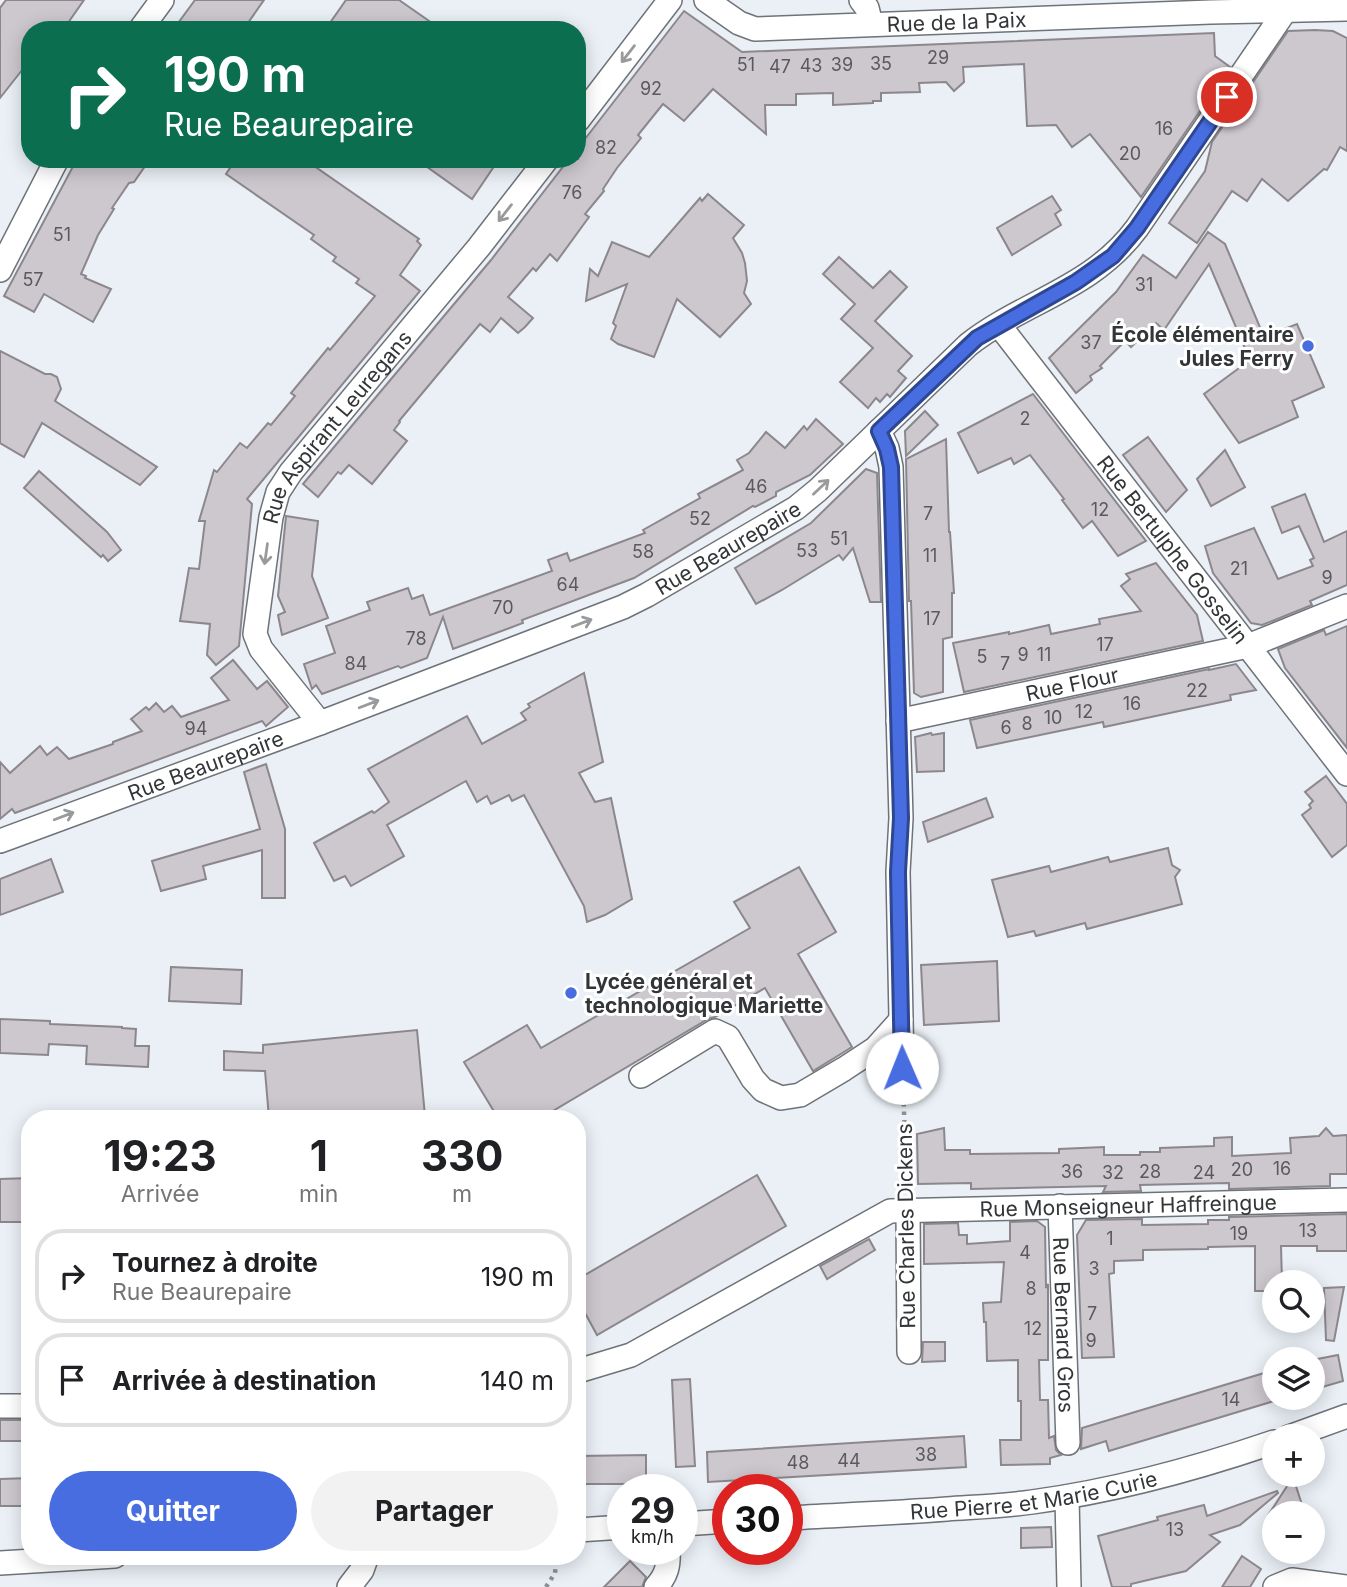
<!DOCTYPE html>
<html lang="fr">
<head>
<meta charset="utf-8">
<style>
  :root { --surface:#fff; --page:#f2f2f2; --text:#202124; --muted:#757577; --line:#e0e0e0; --accent:#476de0 }
  body { margin:0; font-family:Inter,sans-serif; background:var(--page); color:var(--text); height:100vh; display:flex; flex-direction:column; font-size:26px; white-space:nowrap }
  * { box-sizing:border-box; margin:0 }
  p { font-size:23px; color:var(--muted) }
  .icon { flex:none; width:38px; height:38px; fill:none; stroke:currentColor; stroke-width:2; stroke-linecap:round; stroke-linejoin:round }
  .map { position:relative; flex:1; overflow:hidden }
  .side { position:absolute; left:21px; top:1110px; width:565px; height:455px; display:flex; flex-direction:column; background:var(--surface); border-radius:28px; box-shadow:0 4px 18px #0003 }
  .side>* { flex:none }
  .hud { position:absolute; left:21px; top:21px; width:565px; height:147px; border-radius:28px; box-shadow:0 4px 18px #0003; background:#0b6e4f; color:#fff; overflow:hidden }
  .controls { position:absolute; left:1262px; top:1270px; display:grid; gap:14px }
  .controls a { display:grid; place-items:center; width:63px; height:63px; border-radius:50%; background:var(--surface); box-shadow:0 4px 18px #0003; font-size:35px }
  .speed { position:absolute; left:607px; top:1474px; display:flex; gap:14px; font-size:35px; font-weight:700; text-align:center }
  .speed>* { display:grid; place-content:center; width:91px; height:91px; border-radius:50%; background:var(--surface); box-shadow:0 4px 18px #0003; line-height:1 }
  .speed small { font-size:18px; font-weight:400 }
  .speed .limit { border:10px solid #d22; background:#fff; color:#111 }
  .pin { position:absolute; display:grid; place-items:center; width:60px; height:60px; color:#fff; margin:-30px; border:4px solid #fff; border-radius:50%; box-shadow:0 2px 7px #0007 }
  .me { position:absolute; width:77px; margin:-38px; rotate:359deg; stroke-linejoin:round; filter:drop-shadow(0 0 5px #0008) }
  .turn { display:flex; align-items:center; gap:24px; height:147px; padding:0 28px; font-size:32px }
  .turn .icon { width:91px; height:91px; stroke-width:2.5 }
  .turn b { display:block; font-size:49px; line-height:60px }
  .eta { display:flex; justify-content:space-evenly; align-items:center; height:119px; text-align:center }
  .eta b { font-size:42px; font-weight:700; line-height:49px }
  .cta { display:flex; gap:14px; margin-top:auto; padding:14px 28px }
  .cta a { flex:1; height:80px; border-radius:42px; background:var(--accent); color:#fff; font-size:28px; font-weight:700; line-height:80px; text-align:center }
  .cta a+a { background:var(--page); color:var(--text) }
  ul { padding:0; list-style:none }
  li { display:flex; align-items:center; gap:21px; height:94px; margin:0 14px 10px; padding:0 14px; border:4px solid var(--line); border-radius:28px }
  li div { flex:1 }
  li b { display:block; font-size:26px }
  li em { font-style:normal }
  .map>svg:first-child { display:block }
</style>
</head>
<body>
<div class="map">
<svg width="1347" height="1587" viewBox="0 0 1347 1587">
  <rect width="100%" height="100%" fill="#eaf0f6"/>
  <g fill="#cdc8ce" stroke="#8c878d" stroke-width="2">
    <path d="M6 0H84L63 30H30V60L0 98V8Z"/>
    <path d="M195 0H264L243 30H173Z"/>
    <path d="M346 0H399L442 30H325Z"/>
    <path d="M684 11 742 52 1214 33 1215 56 1230 67 1141 197 1090 134 1072 147 1056 125 1027 126 1024 64 963 67 964 82 954 91 946 82 919 83 920 92 881 93V101H873V103L833 105V93L796 94V105H765L766 134 713 89 684 121 663 104 638 135 641 138 617 168 603 189 604 191 585 214 589 217 557 261 550 254 536 271 533 268 508 297 533 318 525 327 518 333 501 318 490 332 480 324 399 421 400 422 394 430 407 441 372 484 349 465 341 474 338 472 318 497 303 484 491 260 569 159H578V148Z"/>
    <path d="M1315 30 1333 31 1347 38V151L1340 147 1327 170 1324 169 1288 201 1262 179 1247 201 1232 191 1197 243 1169 223 1205 171 1212 142 1288 31Z"/>
    <path d="M77 159H150L134 182 129 183 112 208 114 209 98 235 81 274 86 276 85 278 111 289 93 322 44 294 34 312 4 296Z"/>
    <path d="M236 159H304L419 239 417 241 421 245 400 275 420 291 247 499 252 504 239 646 216 665 207 655 210 624 180 621 189 568 199 569 205 521H199L214 470 217 472 240 443 247 448 268 423 271 425 295 396 291 393 315 364 328 348 330 350 375 296 356 283 359 279 333 261 336 257 311 239 314 235 226 174Z"/>
    <path d="M416 159H499L472 199Z"/>
    <path d="M708 194 744 225 733 238 742 253 745 263 747 281 744 293 751 304 720 337 677 299 654 357 618 344 611 339 616 326 613 323 627 284 586 301 590 269 598 276 612 242 649 257 700 198 702 201Z"/>
    <path d="M1052 196 1061 210 1055 214 1061 225 1012 255 997 228Z"/>
    <path d="M1208 232 1225 244 1264 337 1297 324 1324 387 1292 401 1298 417 1239 443 1204 394 1250 360 1209 264 1164 330 1156 323 1131 347 1125 341 1100 366 1102 368 1090 376 1092 380 1076 393 1049 358 1116 292 1143 255 1176 278Z"/>
    <path d="M839 257 873 288 890 271 907 287 875 321 912 356 898 371 906 378 890 397 887 394 880 402 876 398 868 408 840 382 873 348 841 319 855 304 823 274Z"/>
    <path d="M0 351 45 374H51L57 377 61 389 55 401 157 467 140 485 42 423 24 457 0 443Z"/>
    <path d="M1033 394 1096 476 1146 541 1118 556 1092 521 1083 528 1062 500 1064 499 1030 455 1014 464 1011 458 978 473 958 433Z"/>
    <path d="M925 411 938 425 906 456 905 431Z"/>
    <path d="M816 419 843 444 810 475 776 492V496L755 507 753 506 634 578 522 620 523 623 453 649 443 617 427 658 401 668 398 666 322 694 316 685 312 689 304 664 335 653 326 626 370 610 367 602 408 588 412 599 423 595 430 615 552 571 548 560 567 553 570 561 645 533 643 530 700 498 698 494 743 470 737 460 749 453 766 432 785 448 804 426 807 430Z"/>
    <path d="M1148 437 1187 490 1166 512 1123 455Z"/>
    <path d="M946 439 949 532H950L954 593H952V637L943 639V692L921 697 914 693 911 601H909L906 459Z"/>
    <path d="M1225 450 1245 487 1211 506 1197 479Z"/>
    <path d="M866 469 877 473 881 602H870L853 548 843 560 839 555 782 590 756 604 735 568 811 523Z"/>
    <path d="M39 471 107 532 121 550 108 561 103 555 101 557 24 488Z"/>
    <path d="M1305 494 1324 542 1347 531V585L1310 601 1312 605 1262 625 1251 623 1213 573 1205 546 1254 528 1278 579 1313 566 1310 560 1314 558 1299 526 1282 533 1272 507Z"/>
    <path d="M286 516 318 521 312 576 328 618 282 635 278 615 285 612 278 596Z"/>
    <path d="M1156 563 1197 615 1203 641 964 692 953 643 1009 632V634L1049 625 1051 634 1100 624 1099 619 1141 611 1121 586 1130 579 1126 574Z"/>
    <path d="M1347 626V748L1285 668 1278 649 1324 630 1326 635Z"/>
    <path d="M233 660 257 689 267 681 288 707 266 726 262 721 15 813 12 809 0 819V762L10 773 40 746 47 755 57 747 69 759 113 744V742L142 731 131 719 146 707 149 710 156 703 164 712 172 706 181 717 229 700 211 678Z"/>
    <path d="M1236 664 1256 690 1230 695 1231 700 1104 727 1103 722 977 748 970 720 1209 669V670Z"/>
    <path d="M584 673 603 762 579 773 595 802 611 798 632 899 605 915 587 922 584 906 524 795 512 801 509 795 491 804 487 796 477 802 466 781 387 825 404 856 351 886 345 876 334 881 314 843 372 811 374 813 389 802 368 769 467 716 482 744 526 720 521 713 530 707 528 704Z"/>
    <path d="M931 733 932 735 944 733V771L917 772 915 737Z"/>
    <path d="M266 764 285 829V898H262V850L203 866 206 879 161 891 152 861 260 829 244 772Z"/>
    <path d="M1326 776 1347 804V845L1332 857 1302 815 1311 808 1309 805 1313 801 1305 792Z"/>
    <path d="M986 798 993 817 928 842 923 822Z"/>
    <path d="M1168 848 1172 865 1180 870 1175 877 1182 904 1087 929 1085 923 1036 936 1034 931 1008 937 992 880 1049 866 1051 872 1108 857 1110 862Z"/>
    <path d="M51 859 63 892 0 915V879Z"/>
    <path d="M799 867 836 932 798 954 852 1047 813 1071 765 988 715 1017 708 1019 541 1118H498L464 1062 527 1025 541 1048 750 928 734 902Z"/>
    <path d="M997 961 999 1021 924 1025 921 965Z"/>
    <path d="M171 967 242 970 241 1004 169 1001Z"/>
    <path d="M0 1019 50 1021V1024L122 1027V1028L136 1029 135 1046H149L148 1067 86 1064 87 1046 49 1044 48 1055 0 1053Z"/>
    <path d="M417 1030 425 1116 400 1118H269L265 1071 224 1070V1051L263 1053V1045Z"/>
    <path d="M944 1128 945 1150H970V1154L1059 1153V1149L1104 1147V1155H1140V1152H1160V1148L1214 1146V1138L1232 1137V1156L1291 1153 1290 1138 1319 1136 1326 1128 1333 1136 1347 1135V1174H1330V1186L1229 1189V1183L1140 1185 1141 1191 1103 1192 1106 1186 971 1189V1183L918 1184 917 1134Z"/>
    <path d="M757 1175 786 1226 597 1335 578 1300V1279Z"/>
    <path d="M30 1178V1222H0V1179Z"/>
    <path d="M1347 1214V1251H1317V1246H1281L1282 1282 1274 1281V1291H1255V1246L1208 1247V1249L1143 1250V1260L1114 1261V1273L1109 1274 1114 1357 1082 1358 1077 1235 1086 1220 1142 1219V1225L1208 1224V1220H1229V1217Z"/>
    <path d="M1037 1221 1045 1227 1046 1288 1048 1284V1360H1039L1040 1400H1048L1049 1438 1054 1436 1056 1450 1061 1455 1050 1458V1464L1001 1465 1000 1440H1021V1401H1018V1360L987 1361 986 1322H984L983 1303 1001 1302 1004 1262 924 1264V1224L958 1223 959 1235H967V1244L1010 1241V1222Z"/>
    <path d="M869 1239 875 1250 827 1279 820 1266Z"/>
    <path d="M1344 1287 1334 1341 1326 1340 1324 1288Z"/>
    <path d="M923 1342H945V1361L922 1362Z"/>
    <path d="M1338 1355 1343 1381 1312 1390V1360Z"/>
    <path d="M1274 1370V1401L1109 1451 1106 1441 1081 1449 1082 1428Z"/>
    <path d="M690 1379 695 1466 676 1467 672 1380Z"/>
    <rect x="0" y="1420" width="30" height="21"/>
    <path d="M964 1436 966 1467 708 1482 707 1452Z"/>
    <path d="M646 1455V1484H578V1456Z"/>
    <path d="M1293 1477 1305 1514H1269Z"/>
    <path d="M30 1478V1506H0V1479Z"/>
    <path d="M1277 1491 1278 1493 1240 1525 1210 1535 1220 1542 1186 1571 1131 1584V1587H1112L1098 1536 1158 1520 1157 1517 1204 1505 1207 1516Z"/>
    <path d="M1051 1527 1052 1547 1021 1548V1528Z"/>
    <path d="M1242 1556 1261 1569 1250 1587H1222Z"/>
    <path d="M630 1561 646 1577 642 1587H604Z"/>
  </g>
  <g fill="none" stroke-linecap="round" stroke-linejoin="round">
    <g stroke="#6e7378" stroke-width="26">
      <g id="minor">
        <path id="s1" d="M706 0 739 23 755 29 1211 12 1347 9"/>
        <path d="M861 0 867 8 871 24"/>
        <path d="M140 30 162 0"/>
        <path d="M578 120 670 0"/>
        <path d="M0 270 57 159"/>
        <path id="s2" d="M999 325 1347 774"/>
        <path d="M879 431 887 448 891 467 901 818 898 872 902 1067"/>
        <path id="s3" d="M898 721 1248 646 1347 606"/>
        <path id="s4" d="M320 723 261 649 255 634 271 517 278 492 291 472 479 247 547 159"/>
        <path id="s5" d="M0 841 320 723 623 607 647 595 796 508 818 490 968 345C1024 301 1092 289 1137 228L1285 11"/>
        <path d="M641 1076 715 1031 728 1037 753 1079 763 1090 781 1098 800 1095 844 1069 876 1048 901 1020"/>
        <path id="s6" d="M1060 1206 1068 1443"/>
        <path d="M908 1209 909 1352"/>
        <path id="s7" d="M578 1371 631 1355 890 1211 1347 1200"/>
        <path d="M0 1406H30"/>
        <path d="M1289 1437 1347 1416"/>
        <path d="M1067 1497 1069 1587"/>
        <path id="s8" d="M788 1518C841 1515 894 1513 947 1509 975 1507 1004 1506 1032 1502 1115 1491 1195 1469 1274 1442"/>
        <path d="M682 1524 728 1521"/>
        <path d="M578 1530 623 1527"/>
        <path d="M0 1563 115 1556"/>
        <path d="M349 1587 362 1570 367 1556"/>
        <path d="M656 1587C667 1575 669 1565 668 1549"/>
        <path d="M1275 1587 1292 1580 1346 1587"/>
      </g>
    </g>
    <g stroke="#8c9094" stroke-width="4.5" stroke-dasharray="3.5 5" stroke-linecap="butt">
      <path d="M903 1086 907 1189"/>
      <path d="M546 1587 555 1573 557 1556"/>
    </g>
    <use href="#minor" stroke="#fff" stroke-width="23"/>
  </g>
  <defs><path id="oneway-shaft" d="M-6 0H5M1.5-3L5.5 0L1.5 3" fill="none" stroke-width="1.6" stroke-linecap="round" stroke-linejoin="round" transform="scale(1.75)"/></defs>
  <g stroke="#999a9c">
    <use href="#oneway-shaft" transform="translate(628 54) rotate(128)"/>
    <use href="#oneway-shaft" transform="translate(505 213) rotate(128)"/>
    <use href="#oneway-shaft" transform="translate(821 487) rotate(-43)"/>
    <use href="#oneway-shaft" transform="translate(266 554) rotate(98)"/>
    <use href="#oneway-shaft" transform="translate(582 623) rotate(-21)"/>
    <use href="#oneway-shaft" transform="translate(369 704) rotate(-21)"/>
    <use href="#oneway-shaft" transform="translate(64 816) rotate(-21)"/>
  </g>
  <g fill="none" stroke-linecap="round" stroke-linejoin="round">
    <g stroke="#2e4792" stroke-width="18">
      <path id="route" d="M902 1068 898 872 901 818 891 467 887 449 879 431 977 338 1076 282 1113 256 1137 228 1227 97"/>
    </g>
    <use href="#route" stroke="#476de0" stroke-width="12"/>
  </g>
  <g fill="#476de0" stroke="#fff" stroke-width="2.5">
    <circle cx="1308" cy="346" r="7"/>
    <circle cx="571" cy="993" r="7"/>
  </g>
  <g text-anchor="middle" dominant-baseline="central" stroke-width="6" stroke-linejoin="round" paint-order="stroke">
    <g font-size="18" fill="#5a5a5e">
      <text x="938" y="57">29</text>
      <text x="881" y="63">35</text>
      <text x="746" y="64">51</text>
      <text x="842" y="64">39</text>
      <text x="811" y="65">43</text>
      <text x="780" y="66">47</text>
      <text x="651" y="88">92</text>
      <text x="1164" y="128">16</text>
      <text x="606" y="147">82</text>
      <text x="1130" y="153">20</text>
      <text x="572" y="192">76</text>
      <text x="62" y="234">51</text>
      <text x="33" y="279">57</text>
      <text x="1144" y="284">31</text>
      <text x="1091" y="342">37</text>
      <text x="1025" y="418">2</text>
      <text x="756" y="486">46</text>
      <text x="1100" y="509">12</text>
      <text x="928" y="513">7</text>
      <text x="700" y="518">52</text>
      <text x="839" y="538">51</text>
      <text x="807" y="550">53</text>
      <text x="643" y="551">58</text>
      <text x="930" y="555">11</text>
      <text x="1239" y="568">21</text>
      <text x="1327" y="577">9</text>
      <text x="568" y="584">64</text>
      <text x="503" y="607">70</text>
      <text x="932" y="618">17</text>
      <text x="416" y="638">78</text>
      <text x="1105" y="644">17</text>
      <text x="1023" y="654">9</text>
      <text x="1044" y="654">11</text>
      <text x="982" y="656">5</text>
      <text x="356" y="663">84</text>
      <text x="1005" y="663">7</text>
      <text x="1197" y="690">22</text>
      <text x="1132" y="703">16</text>
      <text x="1084" y="711">12</text>
      <text x="1053" y="717">10</text>
      <text x="1027" y="723">8</text>
      <text x="1006" y="727">6</text>
      <text x="196" y="728">94</text>
      <text x="1282" y="1168">16</text>
      <text x="1242" y="1169">20</text>
      <text x="1072" y="1171">36</text>
      <text x="1150" y="1171">28</text>
      <text x="1113" y="1172">32</text>
      <text x="1204" y="1172">24</text>
      <text x="1308" y="1230">13</text>
      <text x="1239" y="1233">19</text>
      <text x="1110" y="1238">1</text>
      <text x="1025" y="1252">4</text>
      <text x="1094" y="1268">3</text>
      <text x="1031" y="1288">8</text>
      <text x="1092" y="1313">7</text>
      <text x="1033" y="1328">12</text>
      <text x="1091" y="1340">9</text>
      <text x="1231" y="1399">14</text>
      <text x="926" y="1454">38</text>
      <text x="849" y="1460">44</text>
      <text x="798" y="1462">48</text>
      <text x="1175" y="1529">13</text>
    </g>
    <g font-size="21" fill="#333638" stroke="#fff">
      <text stroke="none"><textPath href="#s1" startOffset="259">Rue de la Paix</textPath></text>
      <text stroke="none"><textPath href="#s4" startOffset="341">Rue Aspirant Leuregans</textPath></text>
      <text stroke="none"><textPath href="#s5" startOffset="786">Rue Beaurepaire</textPath></text>
      <text stroke="none"><textPath href="#s2" startOffset="284">Rue Bertulphe Gosselin</textPath></text>
      <text stroke="none"><textPath href="#s3" startOffset="178">Rue Flour</textPath></text>
      <text stroke="none"><textPath href="#s5" startOffset="219">Rue Beaurepaire</textPath></text>
      <text stroke="none"><textPath href="#s7" startOffset="590">Rue Monseigneur Haffreingue</textPath></text>
      <text transform="translate(906 1226) rotate(-91)">Rue Charles Dickens</text>
      <text stroke="none"><textPath href="#s6" startOffset="119">Rue Bernard Gros</textPath></text>
      <text stroke="none"><textPath href="#s8" startOffset="247">Rue Pierre et Marie Curie</textPath></text>
    </g>
    <g font-size="21" font-weight="bold" fill="#333638" stroke="#fff" text-anchor="end">
      <text x="1294" y="334">École élémentaire<tspan x="1294" dy="24">Jules Ferry</tspan></text>
      <text x="585" y="981" text-anchor="start">Lycée général et<tspan x="585" dy="24">technologique Mariette</tspan></text>
    </g>
  </g>
</svg>
<div class="controls">
<a><svg class="icon" aria-label="search" viewBox="0 0 24 24"><circle cx="10" cy="10" r="6"/><path d="M15 15l6 6"/></svg></a>
<a><svg class="icon" aria-label="layers" viewBox="0 0 24 24"><path d="M12 4l9 5-9 5-9-5zM3 14l9 5 9-5"/></svg></a>
<a>+</a>
<a>−</a>
</div>
<div class="speed"><div>29<small>km/h</small></div><div class="limit">30</div></div>
<div class="pin" style="left:1227px;top:97px;background:#d93025"><svg class="icon" aria-label="arrive" viewBox="0 0 24 24"><path d="M6 21V4h12l-3 4 3 4H6"/></svg></div>
<svg class="me" style="left:902px;top:1068px" viewBox="-20 -20 40 40"><circle r="19" fill="#fff"/><path d="M0-13L10 11 0 6-10 11z" fill="#476de0"/></svg>
<div class="hud">
<div class="turn"><svg class="icon" aria-label="right" viewBox="0 0 24 24"><path d="M7 20v-9h11M14 6l5 5-5 5"/></svg><div><b>190 m</b>Rue Beaurepaire</div></div>
</div>
<section class="side">
<div class="eta">
<div><b>19:23</b><p>Arrivée</p></div>
<div><b>1</b><p>min</p></div>
<div><b>330</b><p>m</p></div>
</div>
<ul>
<li><svg class="icon" aria-label="right" viewBox="0 0 24 24"><path d="M7 20v-9h11M14 6l5 5-5 5"/></svg><div><b>Tournez à droite</b><p>Rue Beaurepaire</p></div><em>190 m</em></li>
<li><svg class="icon" aria-label="arrive" viewBox="0 0 24 24"><path d="M6 21V4h12l-3 4 3 4H6"/></svg><div><b>Arrivée à destination</b></div><em>140 m</em></li>
</ul>
<div class="cta"><a>Quitter</a><a>Partager</a></div>
</section>
</div>
</body>
</html>
